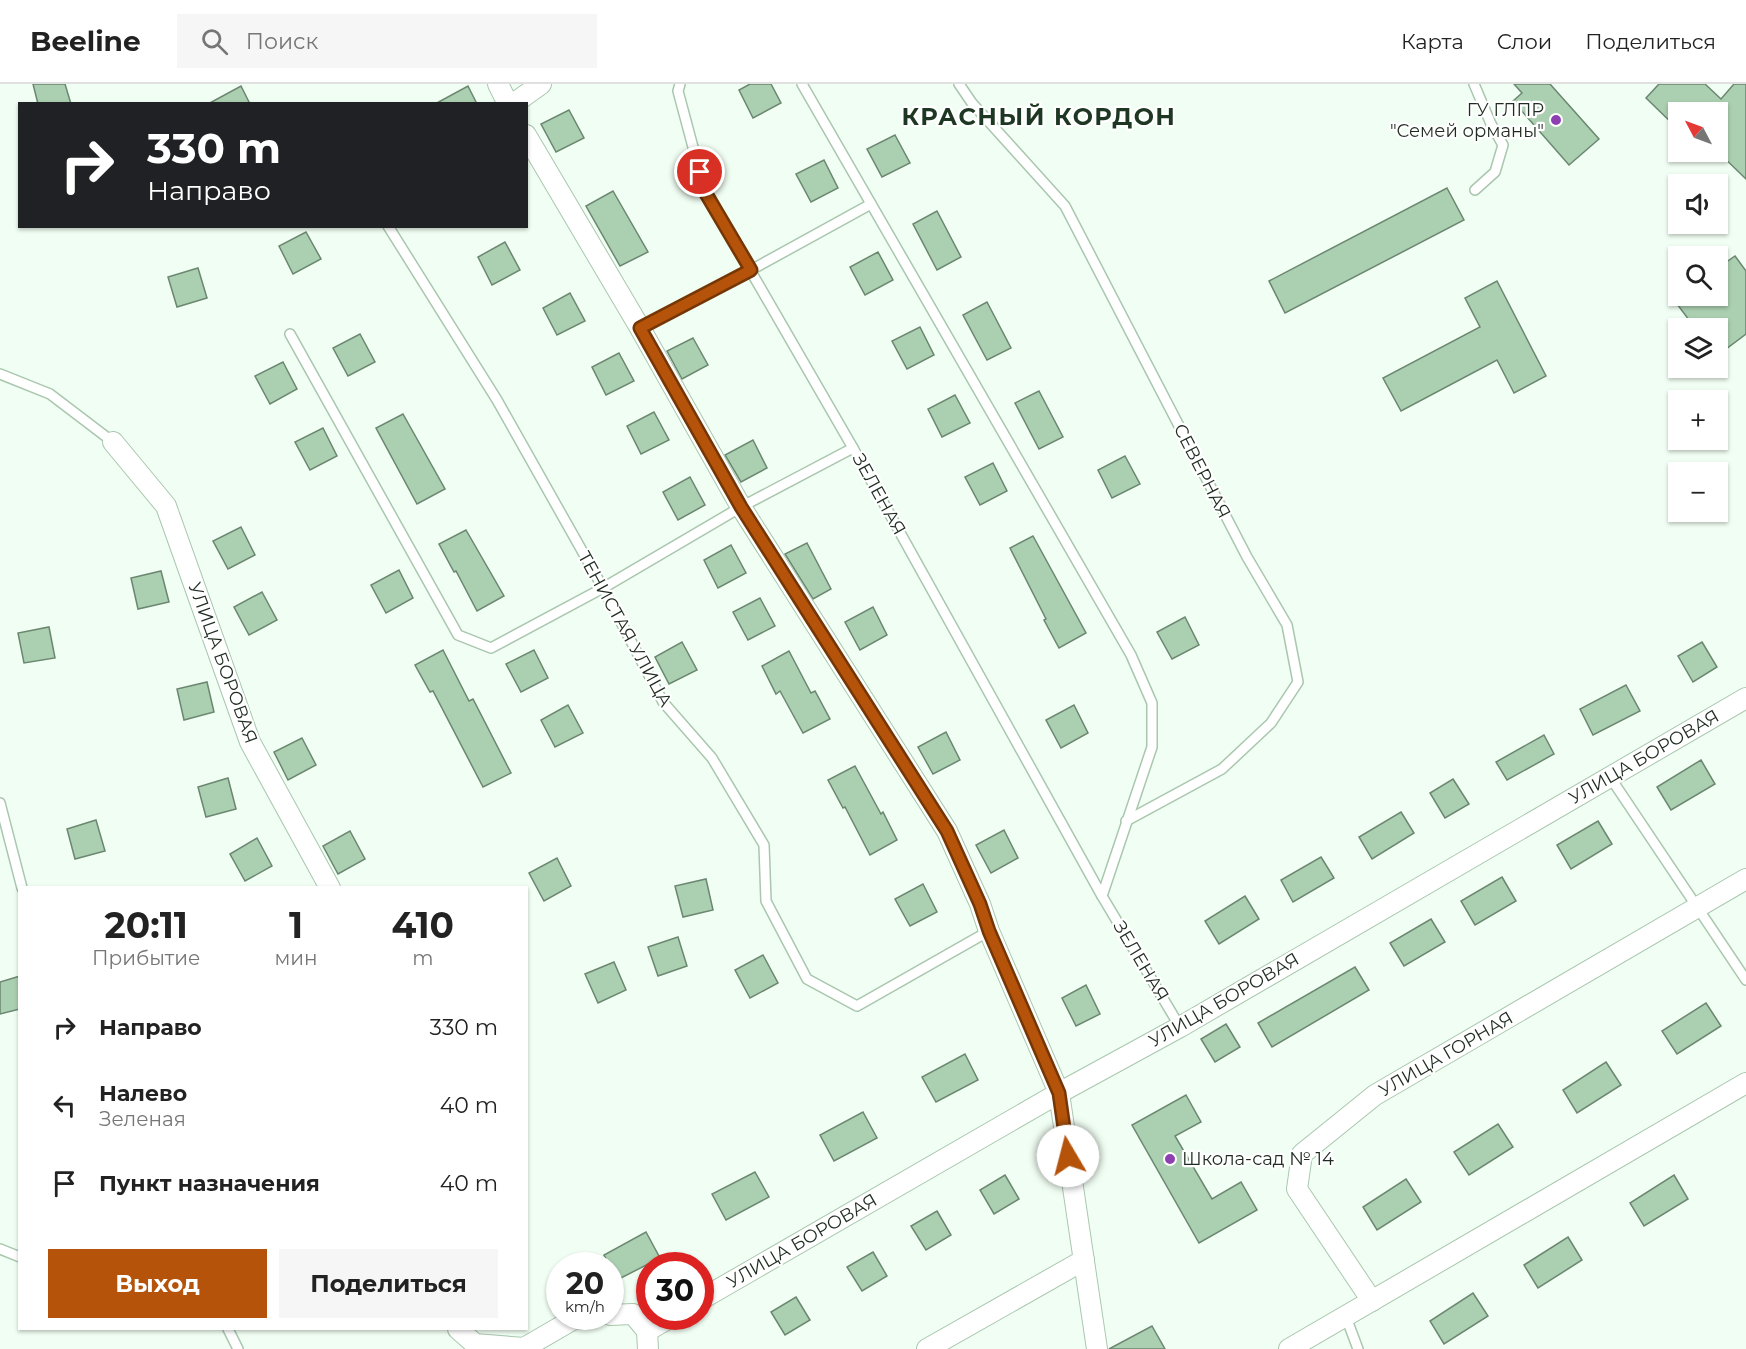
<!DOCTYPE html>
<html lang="ru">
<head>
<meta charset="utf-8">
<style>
  :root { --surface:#fff; --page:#f6f6f6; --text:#222; --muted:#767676; --line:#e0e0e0; --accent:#b45309 }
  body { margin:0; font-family:Montserrat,sans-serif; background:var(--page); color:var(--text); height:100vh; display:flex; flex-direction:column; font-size:22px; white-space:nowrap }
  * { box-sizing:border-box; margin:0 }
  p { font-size:20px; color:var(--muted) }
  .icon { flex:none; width:33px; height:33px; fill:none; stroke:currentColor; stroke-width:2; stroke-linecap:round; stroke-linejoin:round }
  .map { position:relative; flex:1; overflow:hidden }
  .sheet { position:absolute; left:18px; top:802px; width:510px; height:444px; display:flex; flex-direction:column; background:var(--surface); border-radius:0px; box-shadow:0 2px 4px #0004 }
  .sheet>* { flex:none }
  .hud { position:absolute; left:18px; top:18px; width:510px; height:126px; border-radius:0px; box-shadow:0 2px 4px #0004; background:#202124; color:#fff; overflow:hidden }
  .needle { width:39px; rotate:311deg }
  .buttons { position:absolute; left:1668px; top:18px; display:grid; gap:12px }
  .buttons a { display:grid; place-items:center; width:60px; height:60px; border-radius:0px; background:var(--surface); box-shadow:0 2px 4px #0004; font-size:30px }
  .speed { position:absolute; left:546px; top:1168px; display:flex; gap:12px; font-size:30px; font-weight:700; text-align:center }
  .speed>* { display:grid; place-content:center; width:78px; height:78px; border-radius:50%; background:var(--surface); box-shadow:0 2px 4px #0004; line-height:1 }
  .speed small { font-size:15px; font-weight:400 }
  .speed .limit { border:9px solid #d22; background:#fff; color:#111 }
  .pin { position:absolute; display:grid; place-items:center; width:51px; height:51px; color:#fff; margin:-26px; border:3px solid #fff; border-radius:50%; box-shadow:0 2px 6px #0007 }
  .me { position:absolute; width:66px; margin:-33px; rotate:352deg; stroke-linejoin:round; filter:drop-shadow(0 0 4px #0008) }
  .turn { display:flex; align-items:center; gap:21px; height:126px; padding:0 30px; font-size:27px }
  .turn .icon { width:78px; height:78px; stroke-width:2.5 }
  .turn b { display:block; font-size:42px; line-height:51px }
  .eta { display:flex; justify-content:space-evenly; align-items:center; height:102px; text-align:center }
  .eta b { font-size:36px; font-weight:700; line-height:42px }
  .button { display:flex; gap:12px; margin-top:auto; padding:12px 30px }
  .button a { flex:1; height:69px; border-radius:0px; background:var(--accent); color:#fff; font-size:24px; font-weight:700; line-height:69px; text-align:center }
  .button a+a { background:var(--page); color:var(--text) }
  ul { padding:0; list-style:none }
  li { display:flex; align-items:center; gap:18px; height:78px; padding:0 30px }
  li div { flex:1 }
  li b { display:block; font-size:22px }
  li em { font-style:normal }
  header { display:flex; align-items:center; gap:36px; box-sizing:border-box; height:84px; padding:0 30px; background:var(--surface); border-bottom:2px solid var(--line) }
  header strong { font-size:28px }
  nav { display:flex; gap:33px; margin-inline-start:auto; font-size:21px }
  .search { width:420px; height:54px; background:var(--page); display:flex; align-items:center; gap:15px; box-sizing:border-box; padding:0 21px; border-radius:0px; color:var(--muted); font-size:22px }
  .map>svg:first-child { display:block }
</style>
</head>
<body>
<header>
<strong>Beeline</strong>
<div class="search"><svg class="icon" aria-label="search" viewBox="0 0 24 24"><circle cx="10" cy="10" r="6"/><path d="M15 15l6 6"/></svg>Поиск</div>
<nav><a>Карта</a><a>Слои</a><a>Поделиться</a></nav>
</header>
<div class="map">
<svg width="1746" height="1265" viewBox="0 0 1746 1265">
  <rect width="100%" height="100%" fill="#f1fef3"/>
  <g fill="#abcfb1" stroke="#6b8770" stroke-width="1.5">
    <path d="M33 0H65L71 20H38Z"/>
    <path d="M750 0H771L781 19 753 34 739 6Z"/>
    <path d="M1514 0H1550L1599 55 1569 81 1513 17 1522 9Z"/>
    <path d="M1659 0H1705L1721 15 1734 0H1746V95L1718 68V28H1678V45L1646 14Z"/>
    <path d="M241 2 250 20H208Z"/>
    <path d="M468 2 477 20H435Z"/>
    <path d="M569 26 584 54 556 68 541 40Z"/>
    <path d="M895 51 910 79 882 93 867 65Z"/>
    <path d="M824 76 838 104 811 118 796 90Z"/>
    <path d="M1447 104 1464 136 1285 229 1269 197Z"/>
    <path d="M613 107 648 168 620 182 586 122Z"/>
    <path d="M937 127 961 173 937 186 913 140Z"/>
    <path d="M306 148 321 175 293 190 279 162Z"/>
    <path d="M505 158 520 186 492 201 478 173Z"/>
    <path d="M878 168 893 196 865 211 850 183Z"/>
    <path d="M1735 172 1746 187V250L1718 271V244H1695L1671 212H1718V184Z"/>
    <path d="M198 184 207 214 177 223 168 193Z"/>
    <path d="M1497 197 1546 292 1514 309 1497 276 1401 327 1383 294 1480 243 1465 214Z"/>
    <path d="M570 209 585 237 557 251 543 224Z"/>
    <path d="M987 218 1011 264 987 276 963 231Z"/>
    <path d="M920 243 934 271 907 285 892 257Z"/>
    <path d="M360 250 375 278 348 292 333 264Z"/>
    <path d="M693 254 708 281 682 295 667 267Z"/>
    <path d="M619 269 634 297 606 311 592 283Z"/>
    <path d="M283 278 297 305 270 320 255 292Z"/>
    <path d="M1039 307 1063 353 1039 365 1015 319Z"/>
    <path d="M955 311 970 339 942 353 928 325Z"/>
    <path d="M654 328 669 356 641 370 627 342Z"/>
    <path d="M403 330 445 405 417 420 376 344Z"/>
    <path d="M323 344 337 372 310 386 295 358Z"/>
    <path d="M753 356 767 384 741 398 725 371Z"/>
    <path d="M1125 372 1140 400 1112 414 1098 386Z"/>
    <path d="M993 379 1007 407 980 421 965 393Z"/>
    <path d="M690 393 705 421 678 436 663 408Z"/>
    <path d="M241 443 255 471 228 485 213 457Z"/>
    <path d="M466 446 504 512 477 527 456 487 454 488 439 460Z"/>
    <path d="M1033 452 1086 549 1059 564 1044 536 1046 535 1010 464Z"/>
    <path d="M807 459 831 505 813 515 785 470Z"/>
    <path d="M731 461 746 489 718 504 704 476Z"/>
    <path d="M399 486 413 514 386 529 371 501Z"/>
    <path d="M161 487 169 518 138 525 131 494Z"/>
    <path d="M262 508 277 536 249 551 234 523Z"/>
    <path d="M760 514 775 542 748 556 733 528Z"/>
    <path d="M873 523 887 551 860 566 845 538Z"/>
    <path d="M1185 533 1199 561 1172 575 1157 548Z"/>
    <path d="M49 543 55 574 24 579 18 549Z"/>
    <path d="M682 558 697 586 669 600 655 573Z"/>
    <path d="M1702 558 1717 583 1693 598 1678 572Z"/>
    <path d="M443 566 469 617 473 615 511 689 483 703 433 607 430 608 415 581Z"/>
    <path d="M534 566 548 594 521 608 506 580Z"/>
    <path d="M789 567 811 609 815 607 830 635 803 649 780 607 776 610 762 582Z"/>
    <path d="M207 598 214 628 184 636 177 605Z"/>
    <path d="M1626 601 1640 627 1593 651 1580 625Z"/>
    <path d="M568 621 583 649 555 663 541 636Z"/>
    <path d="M1074 621 1088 649 1061 664 1046 636Z"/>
    <path d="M946 648 960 676 933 690 918 663Z"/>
    <path d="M1544 651 1554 670 1507 696 1496 678Z"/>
    <path d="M302 654 316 681 288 696 274 668Z"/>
    <path d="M1701 676 1715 700 1671 726 1657 703Z"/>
    <path d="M855 682 881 730 883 728 897 756 870 771 845 723 843 724 828 696Z"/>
    <path d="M228 694 236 725 206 733 198 703Z"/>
    <path d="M1453 695 1469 720 1445 734 1430 709Z"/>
    <path d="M1401 728 1414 749 1372 775 1359 753Z"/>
    <path d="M96 736 105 767 75 775 67 745Z"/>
    <path d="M1598 737 1612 760 1571 785 1557 761Z"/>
    <path d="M1004 746 1018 774 991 789 976 761Z"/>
    <path d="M350 747 365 775 338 790 323 762Z"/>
    <path d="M257 754 272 782 245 797 230 770Z"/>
    <path d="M1321 773 1334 794 1293 818 1281 796Z"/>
    <path d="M557 774 571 802 544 817 529 789Z"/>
    <path d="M1502 793 1516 817 1475 841 1461 817Z"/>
    <path d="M706 795 713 826 683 833 675 802Z"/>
    <path d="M923 800 937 828 910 842 895 815Z"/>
    <path d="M1245 812 1259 835 1219 860 1205 837Z"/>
    <path d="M1431 835 1445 858 1404 882 1390 859Z"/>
    <path d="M678 853 687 882 658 892 648 863Z"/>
    <path d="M763 871 778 899 750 914 735 886Z"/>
    <path d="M614 878 626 906 598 919 585 890Z"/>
    <path d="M1355 883 1369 906 1272 963 1258 939Z"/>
    <path d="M20 892V925L0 930V898Z"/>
    <path d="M1086 901 1100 930 1076 942 1062 914Z"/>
    <path d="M1706 919 1721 942 1677 970 1662 947Z"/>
    <path d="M1226 940 1240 963 1215 978 1201 955Z"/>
    <path d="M965 970 978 996 936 1018 922 993Z"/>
    <path d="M1606 978 1621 1001 1577 1029 1563 1006Z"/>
    <path d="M1186 1011 1201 1038 1175 1052 1212 1115 1241 1098 1257 1126 1199 1159 1132 1041Z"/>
    <path d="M863 1028 877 1054 834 1077 820 1051Z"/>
    <path d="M1498 1040 1513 1063 1469 1091 1454 1068Z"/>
    <path d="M755 1088 769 1113 726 1136 712 1110Z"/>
    <path d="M1005 1091 1019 1115 994 1130 980 1106Z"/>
    <path d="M1674 1091 1688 1115 1644 1142 1630 1119Z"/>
    <path d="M1406 1095 1421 1118 1377 1146 1363 1123Z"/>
    <path d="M937 1127 951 1151 926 1166 911 1142Z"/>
    <path d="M646 1148 660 1174 617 1196 604 1171Z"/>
    <path d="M1568 1153 1582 1176 1538 1204 1524 1181Z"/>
    <path d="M873 1168 887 1192 862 1207 847 1183Z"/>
    <path d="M1473 1209 1488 1232 1444 1260 1430 1237Z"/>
    <path d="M796 1213 810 1236 785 1251 771 1228Z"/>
    <path d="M1152 1242 1165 1265H1109Z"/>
  </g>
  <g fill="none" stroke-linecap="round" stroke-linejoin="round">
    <g stroke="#a9c7ae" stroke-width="12">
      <g id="lane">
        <path d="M680 0 678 7 705 108 853 364 1102 812 1180 943"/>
        <path d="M802 0 1131 571 1152 619V663L1102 812"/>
        <path d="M959 0 972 19 1065 122 1247 473 1287 541 1298 598 1271 639 1222 685 1126 737"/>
        <path d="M1474 0 1491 40 1503 61 1495 88 1475 106"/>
        <path d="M388 142 497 316 603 504 663 618 712 674 764 761 766 817 807 895 857 922 989 847"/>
        <path d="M640 244 751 186 871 120"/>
        <path d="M290 250 458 551 491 564 603 504 741 423 853 364"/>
        <path d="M0 290 50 310 113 358"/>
        <path d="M1610 693 1746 896"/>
        <path d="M0 719 22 804"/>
        <path d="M0 1165 20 1173"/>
        <path d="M1346 1233 1358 1265"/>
        <path d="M228 1245 238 1265"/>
      </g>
    </g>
    <g stroke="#a9c7ae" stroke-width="22">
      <g id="street">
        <path d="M498 0 508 20"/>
        <path d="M513 20 541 0"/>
        <path d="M526 51 640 244 741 423 947 747 980 820 989 847 1059 1009 1097 1265"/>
        <path d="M113 358 166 422 250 658 330 804"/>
        <path d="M700 1216 1059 1009 1180 943 1746 614"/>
        <path d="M1372 1217 1297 1105 1302 1070 1375 1011 1746 795"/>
        <path d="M610 1231 633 1230 647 1247 671 1233"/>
        <path d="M458 1245 475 1260 524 1264 574 1235 592 1233"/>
        <path d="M647 1247 648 1265"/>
        <path d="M927 1265 1084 1176"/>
        <path d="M1289 1265 1746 999"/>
      </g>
    </g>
    <use href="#lane" stroke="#fff" stroke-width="9"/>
    <use href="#street" stroke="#fff" stroke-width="20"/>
  </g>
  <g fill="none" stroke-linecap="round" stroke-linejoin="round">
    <g stroke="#753606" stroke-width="15">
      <path id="route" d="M700 88 705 108 751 186 640 244 741 423 947 747 980 820 989 847 1059 1009 1068 1072"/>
    </g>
    <use href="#route" stroke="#b45309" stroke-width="10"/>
  </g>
  <g fill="#8d40b2" stroke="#fff" stroke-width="2">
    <circle cx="1556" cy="36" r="6"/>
    <circle cx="1170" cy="1075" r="6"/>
  </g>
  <g text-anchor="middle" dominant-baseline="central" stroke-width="4.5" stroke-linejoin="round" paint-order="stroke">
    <g font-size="18" fill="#1f2b21" stroke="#fff" text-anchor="end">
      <text x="1544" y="26">ГУ ГЛПР<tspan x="1544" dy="21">"Семей орманы"</tspan></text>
      <text x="1182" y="1075" text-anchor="start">Школа-сад № 14</text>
    </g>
    <g font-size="18" fill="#1f2b21" stroke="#fff">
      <text transform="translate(1202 387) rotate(63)">СЕВЕРНАЯ</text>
      <text transform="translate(879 410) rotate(61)">ЗЕЛЕНАЯ</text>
      <text transform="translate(625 545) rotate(61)">ТЕНИСТАЯ УЛИЦА</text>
      <text transform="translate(223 579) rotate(70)">УЛИЦА БОРОВАЯ</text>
      <text transform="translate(1644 673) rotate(-30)">УЛИЦА БОРОВАЯ</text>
      <text transform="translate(1141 877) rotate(59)">ЗЕЛЕНАЯ</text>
      <text transform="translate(1224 916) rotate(-30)">УЛИЦА БОРОВАЯ</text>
      <text transform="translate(1446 970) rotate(-30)">УЛИЦА ГОРНАЯ</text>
      <text transform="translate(802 1157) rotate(-30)">УЛИЦА БОРОВАЯ</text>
    </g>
    <g font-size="24" font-weight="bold" letter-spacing="1.5" fill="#1e3723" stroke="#fff">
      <text x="1039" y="32">КРАСНЫЙ КОРДОН</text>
    </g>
  </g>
</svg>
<div class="buttons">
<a><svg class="needle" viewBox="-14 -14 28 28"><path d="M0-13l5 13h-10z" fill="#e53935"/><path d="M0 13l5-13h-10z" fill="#767676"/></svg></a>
<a><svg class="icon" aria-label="sound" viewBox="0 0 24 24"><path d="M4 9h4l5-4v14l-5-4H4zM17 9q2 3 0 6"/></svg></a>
<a><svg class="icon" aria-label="search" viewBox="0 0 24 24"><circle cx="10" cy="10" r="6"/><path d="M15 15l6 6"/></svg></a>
<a><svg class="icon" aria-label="layers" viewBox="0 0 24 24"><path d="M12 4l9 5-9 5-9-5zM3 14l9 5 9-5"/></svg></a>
<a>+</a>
<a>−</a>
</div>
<div class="speed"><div>20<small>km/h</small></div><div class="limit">30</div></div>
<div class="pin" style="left:700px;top:88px;background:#d93025"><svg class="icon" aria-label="arrive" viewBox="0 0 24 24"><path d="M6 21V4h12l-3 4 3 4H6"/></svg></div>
<svg class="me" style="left:1068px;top:1072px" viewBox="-20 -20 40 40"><circle r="19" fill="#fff"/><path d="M0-13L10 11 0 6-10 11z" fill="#b45309"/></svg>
<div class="hud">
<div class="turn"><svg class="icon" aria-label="right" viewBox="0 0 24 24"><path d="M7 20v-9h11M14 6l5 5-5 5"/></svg><div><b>330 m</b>Направо</div></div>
</div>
<section class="sheet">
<div class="eta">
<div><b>20:11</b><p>Прибытие</p></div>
<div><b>1</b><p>мин</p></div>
<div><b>410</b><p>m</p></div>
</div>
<ul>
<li><svg class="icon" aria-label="right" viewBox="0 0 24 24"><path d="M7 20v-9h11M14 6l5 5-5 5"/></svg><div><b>Направо</b></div><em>330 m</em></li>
<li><svg class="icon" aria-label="left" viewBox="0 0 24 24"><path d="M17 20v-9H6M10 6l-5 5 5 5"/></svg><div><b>Налево</b><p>Зеленая</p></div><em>40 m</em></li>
<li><svg class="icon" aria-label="arrive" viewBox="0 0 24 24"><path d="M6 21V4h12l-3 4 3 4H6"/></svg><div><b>Пункт назначения</b></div><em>40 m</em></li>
</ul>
<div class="button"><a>Выход</a><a>Поделиться</a></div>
</section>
</div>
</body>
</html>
